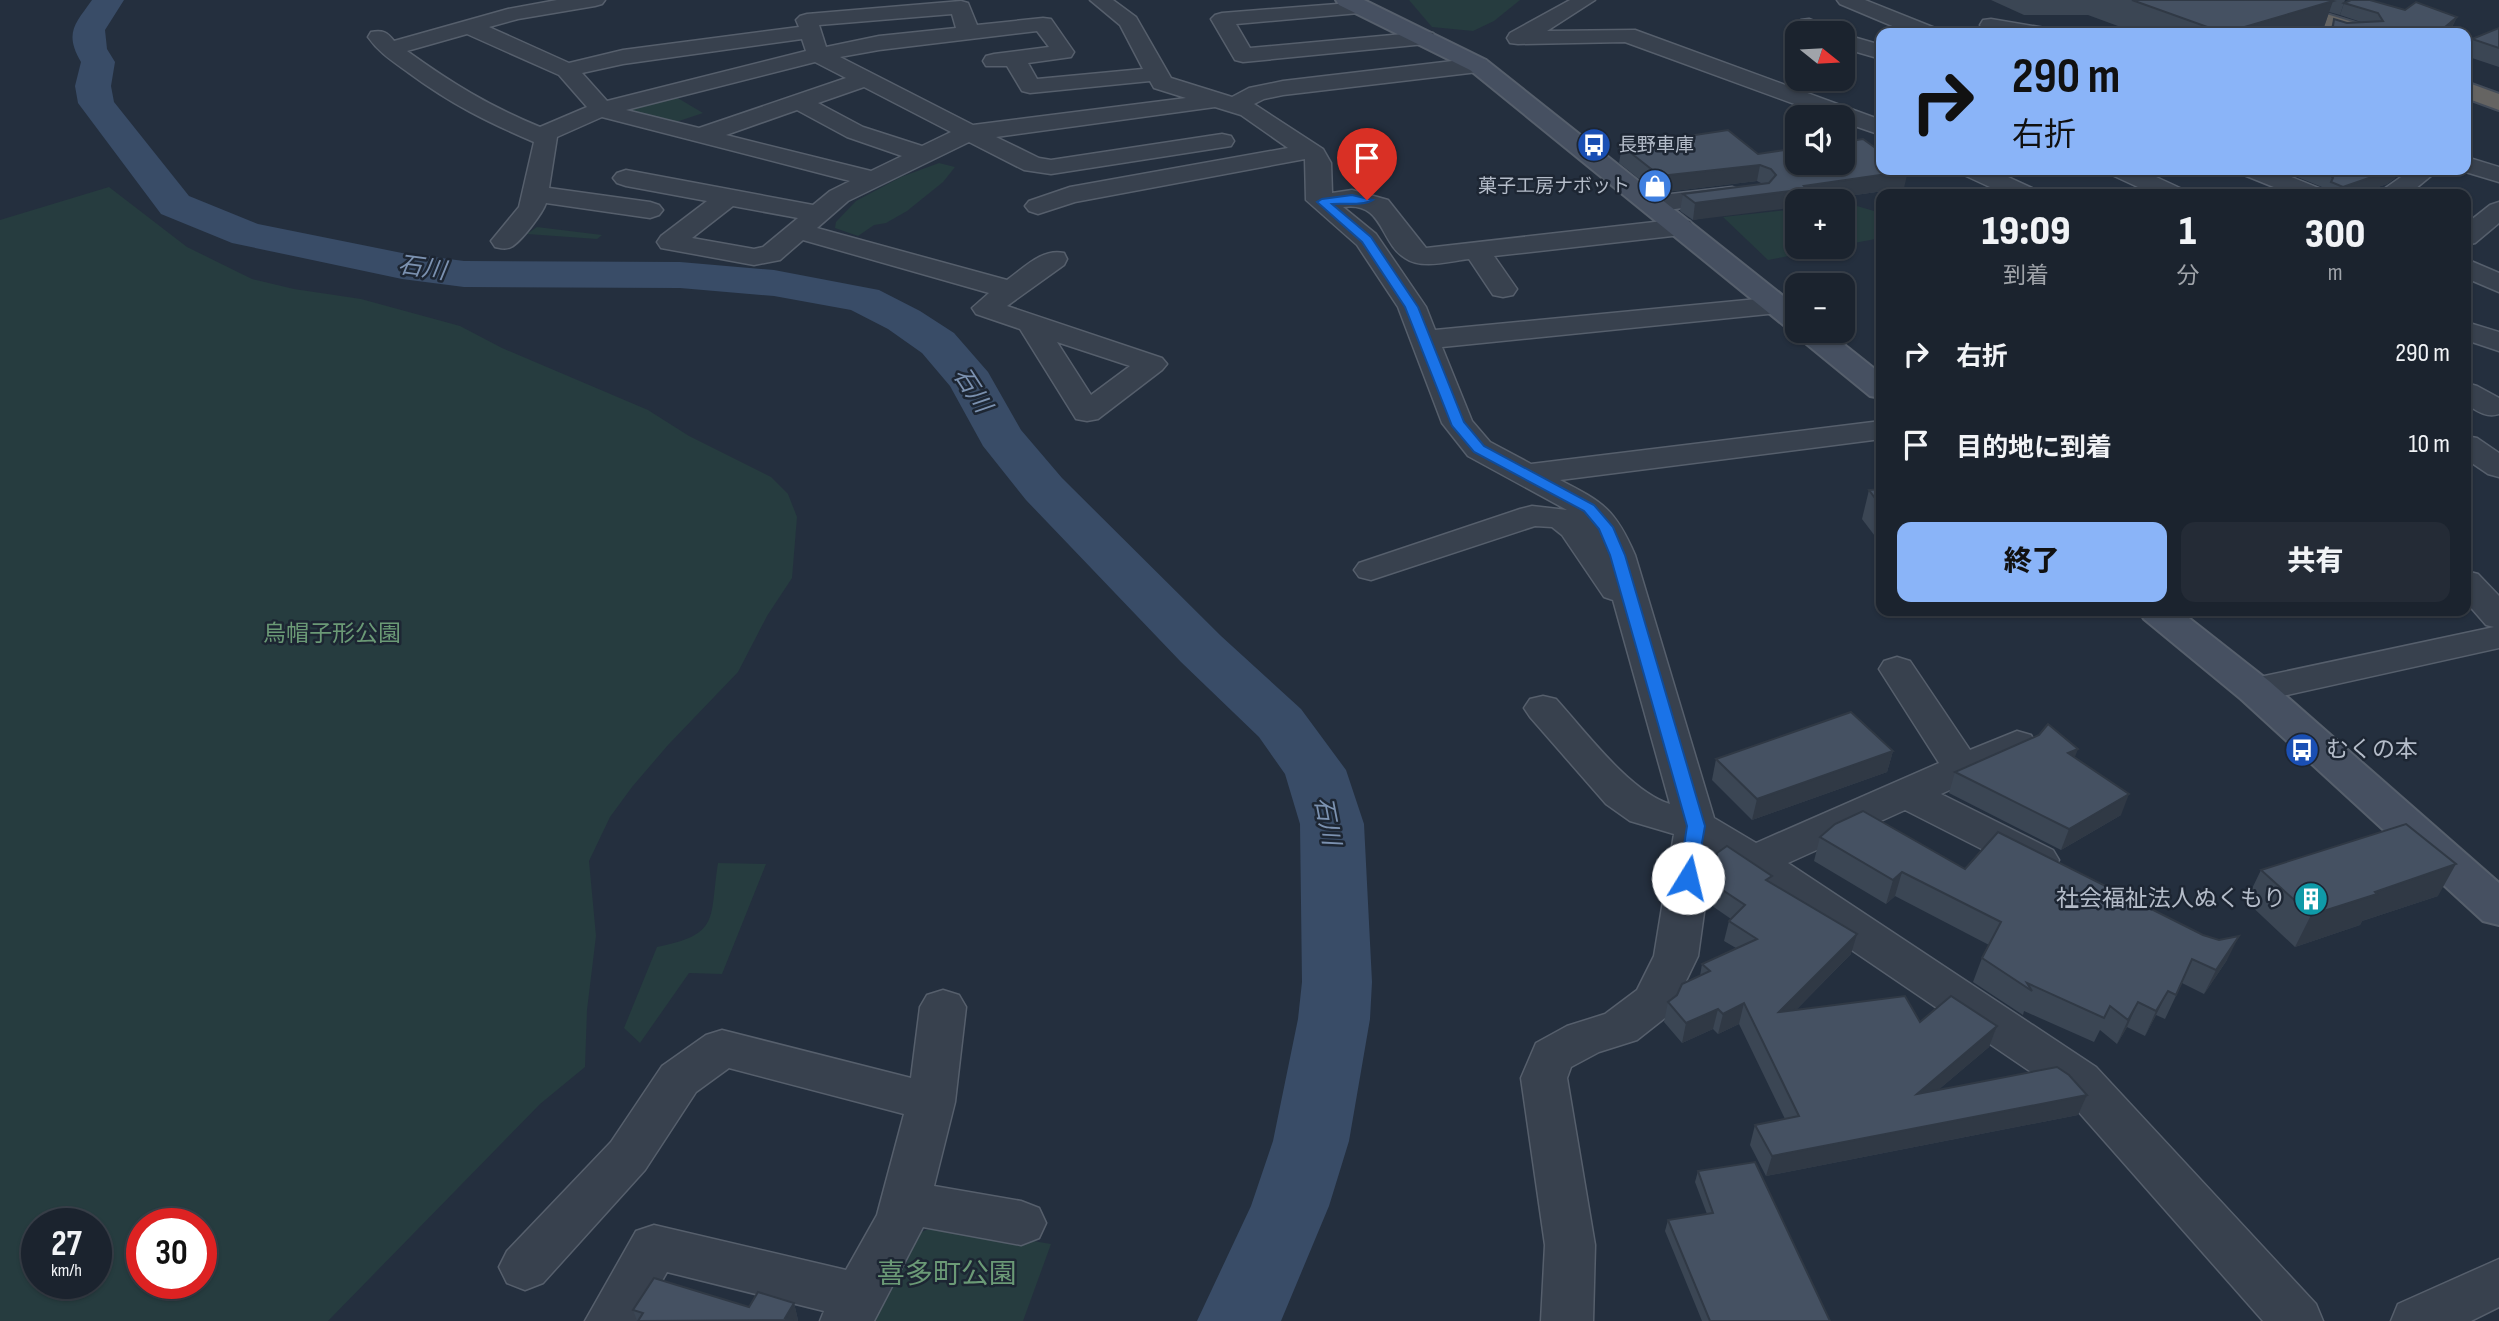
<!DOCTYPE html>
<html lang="ja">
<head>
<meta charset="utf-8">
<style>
  :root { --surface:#1b232e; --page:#242b36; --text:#f1f3f6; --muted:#a0a4aa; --line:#39404a; --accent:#8ab4f8 }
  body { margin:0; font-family:"Sofia Sans Condensed","Noto Sans JP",sans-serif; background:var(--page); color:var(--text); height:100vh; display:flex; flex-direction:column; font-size:26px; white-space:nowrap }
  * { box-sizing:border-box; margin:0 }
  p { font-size:23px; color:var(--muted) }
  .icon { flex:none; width:38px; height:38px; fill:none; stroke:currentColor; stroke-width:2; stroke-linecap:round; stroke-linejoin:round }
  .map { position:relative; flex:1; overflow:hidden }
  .sheet { position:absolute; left:1876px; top:189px; width:595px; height:427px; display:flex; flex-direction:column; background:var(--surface); border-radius:14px; box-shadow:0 2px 5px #0004,0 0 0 2px var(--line) }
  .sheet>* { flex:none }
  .top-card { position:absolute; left:1876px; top:28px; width:595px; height:147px; border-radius:14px; box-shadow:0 2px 5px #0004,0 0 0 2px var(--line); background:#8ab4f8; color:#111; overflow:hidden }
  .needle { width:46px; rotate:108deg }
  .fabs { position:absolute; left:1785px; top:21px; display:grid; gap:14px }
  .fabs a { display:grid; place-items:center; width:70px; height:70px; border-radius:14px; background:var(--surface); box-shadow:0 2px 5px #0004,0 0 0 2px var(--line); font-size:35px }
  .speed { position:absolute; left:21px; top:1208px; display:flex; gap:14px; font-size:35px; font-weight:700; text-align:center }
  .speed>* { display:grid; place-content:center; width:91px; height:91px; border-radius:50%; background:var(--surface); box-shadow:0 2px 5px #0004,0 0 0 2px var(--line); line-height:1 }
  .speed small { font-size:18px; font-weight:400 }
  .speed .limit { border:10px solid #d22; background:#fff; color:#111 }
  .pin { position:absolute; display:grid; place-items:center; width:60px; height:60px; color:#fff; margin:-72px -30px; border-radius:50% 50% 50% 0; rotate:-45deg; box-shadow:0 0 7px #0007 }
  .pin .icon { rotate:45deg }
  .me { position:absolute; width:77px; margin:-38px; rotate:9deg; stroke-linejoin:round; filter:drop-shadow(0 0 5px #0008) }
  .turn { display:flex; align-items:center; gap:24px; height:147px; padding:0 21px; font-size:32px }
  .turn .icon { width:91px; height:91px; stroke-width:2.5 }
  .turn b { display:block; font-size:49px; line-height:60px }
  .eta { display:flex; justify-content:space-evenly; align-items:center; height:119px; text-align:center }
  .eta b { font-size:42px; font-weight:800; line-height:49px }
  .primary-button { display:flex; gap:14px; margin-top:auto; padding:14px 21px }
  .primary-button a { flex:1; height:80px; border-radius:14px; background:var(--accent); color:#111; font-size:28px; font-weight:800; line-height:80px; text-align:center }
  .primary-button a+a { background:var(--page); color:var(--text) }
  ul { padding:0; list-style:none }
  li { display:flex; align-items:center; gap:21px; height:91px; padding:0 21px }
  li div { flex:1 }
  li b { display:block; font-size:26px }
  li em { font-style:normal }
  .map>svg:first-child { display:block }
</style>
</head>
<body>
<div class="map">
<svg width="2499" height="1321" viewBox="0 0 2499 1321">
  <rect width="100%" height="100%" fill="#242f3e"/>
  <g fill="#263c3f" fill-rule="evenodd">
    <path d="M1409 0H1520L1494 21 1473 31 1432 27Z"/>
    <path d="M676 97 703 113 673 123 629 111 628 108Z"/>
    <path d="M939 163 955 167 943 182 907 211 886 223 874 225 858 236 835 228 836 222 856 201 901 177Z"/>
    <path d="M109 187 187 247 252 279 294 289 361 299 460 326 502 348 648 410 689 436 771 477 788 494 797 517 792 578 767 616 738 672 668 745 632 787 610 817 589 861 596 936 587 1010 585 1067 540 1104 328 1321H0V220ZM96 1223V1283H37V1223ZM201 1223V1283H142V1223Z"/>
    <path d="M1850 204 1881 213V238L1843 245V205Z"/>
    <path d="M1797 209V247H1836L1768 260 1723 217Z"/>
    <path d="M537 227 602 235 597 239 527 234Z"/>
    <path d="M718 863 766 864 722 974 689 973 640 1043 624 1028 657 947C721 934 709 920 718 863Z"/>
    <path d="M938 1225 1051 1244 1023 1321H862L917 1234Z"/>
  </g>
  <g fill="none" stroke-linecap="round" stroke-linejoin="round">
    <path fill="#394c67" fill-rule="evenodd" d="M92 0H124L105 30 107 49 115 62 111 86 114 102 189 196 258 224 402 253 464 261 680 262 774 270 879 290 920 311 954 333 988 372 1021 430 1062 478 1221 636 1301 709 1346 770 1364 824 1372 982 1370 1019 1349 1141 1329 1206 1281 1321H1197L1251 1206 1273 1141 1298 1019 1302 982 1300 824 1285 774 1259 737 1181 662 1026 500 983 446 950 386 922 353 888 329 851 310 774 296 680 288 464 287 402 279 232 243 161 214 78 103 75 86 81 62C64 33 75 24 92 0Z"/>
    <g stroke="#565f6c" stroke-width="3">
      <g id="minor">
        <path d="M557 0H605L602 4 595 6 518 19 489 27 569 63 623 50 799 27 796 20 800 16 807 14 961 1 968 3 977 25 1043 18 1051 19 1074 52 1071 57 1028 63 1037 79 1143 69 1120 25 1090 0H1113L1136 17 1171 78 1232 97 1249 88 1283 81 1478 58 1486 60 1489 65 1486 70 1478 72 1283 95 1264 99 1254 104 1323 149 1331 163 1332 193 1352 190 1388 200 1426 248 1681 219 1690 221 1694 227 1690 233 1681 235 1494 256 1517 289 1513 295 1503 297 1493 295 1469 259C1450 261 1422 270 1405 258 1379 242 1384 201 1343 207L1376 234 1426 307 1435 330 1778 297 1788 299 1792 305 1788 311 1778 313 1442 347 1472 421 1490 442 1531 464 1881 421V439L1560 480C1603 502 1615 509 1635 555L1714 818 1756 843 1939 763 1879 669 1884 661 1897 657 1910 661 1970 750 2017 731 2031 735 2036 744 2031 753 1941 794 2053 850 2059 860 2053 870 2038 875 2023 870 1905 810 1788 863 2096 1067 2316 1304 2323 1321H2263L2062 1093 1712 855 1698 956 1670 1014 1637 1040 1599 1052 1571 1067 1567 1078 1595 1245 1593 1321H1541L1545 1245 1521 1078 1536 1043 1567 1026 1605 1014 1637 990 1654 956 1674 834 1630 821 1606 804 1530 717 1524 708 1530 699 1543 696 1556 699C1584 730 1631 793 1670 804L1613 600 1604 597 1562 535 1552 527 1535 526 1371 580 1359 577 1354 570 1359 563 1520 509 1532 506 1567 510 1468 456 1442 423 1398 307 1357 245 1306 200 1305 159 1075 202 1038 214 1029 211 1025 206 1029 201 1070 187 1288 148 1241 115 1215 107 996 137 1039 158 1051 160 1222 134 1231 136 1234 141 1231 146 1051 174 1024 170 969 142 848 201 817 228 1007 280C1024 268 1042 248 1064 253L1067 259 1064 265 1007 306 1162 358 1167 364 1162 370 1098 419 1087 421 1076 419 1020 329 976 314 972 308 989 293 803 240 780 260 754 265 661 248 657 242 661 236 707 201 626 186 617 183 613 178 617 173 626 170 813 205 830 191 850 181 602 117 557 137 549 188 650 202 659 205 663 210 659 215 650 218 546 203C543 213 520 243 511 247 506 250 500 248 495 247L491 241 519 207 534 142C487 122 451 104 409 73 394 62 379 53 368 37L371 32C383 30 387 32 394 41L508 9ZM952 14 956 28 879 36 826 47 819 25ZM1037 31 1049 47 994 54 986 56 983 61 986 66H1007L1022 91 1030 93 1150 81 1154 88 1186 98 973 125 840 57 879 50ZM467 34 559 75 587 107 540 127C487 105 453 84 407 51ZM802 39 806 51 607 101 582 73 623 64ZM815 62 846 78 699 128 626 110ZM864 87 951 132 922 146 863 127 818 103ZM797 110 847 137 902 156 871 171 726 135ZM733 206 798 218 763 247 754 249 692 238ZM1057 342 1130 366 1091 395Z"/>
        <path d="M1570 0H1595L1547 31 1635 30 1881 120V135L1843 122V117H1830L1625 42 1518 44 1510 43 1507 38 1510 33Z"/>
        <path d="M1837 0H1865L1935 28 1938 33H1909L1840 4Z"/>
        <path d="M1363 2 1370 4 1373 8 1370 12 1236 24 1250 48 1425 32 1433 33 1436 38 1433 43 1425 44 1243 62 1235 60 1211 19 1215 15 1222 13Z"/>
        <path d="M1809 19 1831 28 1834 33C1821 34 1806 36 1798 25L1801 20Z"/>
        <path d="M1991 19 2045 28 2048 33H2002L1983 30 1980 25 1983 20Z"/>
        <path d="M1843 34 1881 45V59L1843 48Z"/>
        <path d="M2466 157 2499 167V182L2459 170H2466Z"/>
        <path d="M1961 170H1993L2034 189 2038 194H2005L1964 175Z"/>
        <path d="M2109 170H2141L2182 189 2186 194H2153L2112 175Z"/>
        <path d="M2241 170H2274L2321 189 2325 194H2291L2244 175Z"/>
        <path d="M2411 170H2429L2432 175 2409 194H2380L2384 189Z"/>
        <path d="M1732 187 1741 190 1745 195 1741 200 1653 212 1644 209 1640 204 1644 199 1653 196Z"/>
        <path d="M2499 202V223L2475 243 2466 245V224L2490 205Z"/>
        <path d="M2466 259 2499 273V292L2466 278Z"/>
        <path d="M2466 322 2499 332V351L2466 340Z"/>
        <path d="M2466 383 2477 386 2499 398V414C2486 418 2477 411 2466 404Z"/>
        <path d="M2466 436 2477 438 2499 453V477L2488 474 2466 459Z"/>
        <path d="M2466 571 2478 574 2499 596V648L2255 702 2242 698 2236 690 2242 682 2255 678 2494 627 2486 625 2466 602Z"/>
        <path d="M943 990 959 995 966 1007 955 1102 934 1186 1021 1201 1039 1208 1046 1223 1039 1238 1021 1245 923 1227 874 1321H820L824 1311 667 1272 639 1321H585L636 1231 654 1225 846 1270 877 1215 904 1114 729 1068 696 1092 645 1170 543 1283 525 1290 507 1283 499 1267 507 1251 611 1142 662 1066 706 1035 722 1030 911 1078 920 1007 927 995Z"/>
        <path d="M2499 1259V1307L2471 1321H2391L2398 1304Z"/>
      </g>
    </g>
    <g stroke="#565f6c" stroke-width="4">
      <g id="secondary">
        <path d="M1336 0H1364L1486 60 1797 307V331H1827L1881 374V398L1870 396 1798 337 1795 329 1786 327 1470 70 1339 5Z"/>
        <path d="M2139 611H2180L2269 681 2499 883V925L2483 921 2241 699 2144 619Z"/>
      </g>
    </g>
    <g stroke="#434c59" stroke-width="4">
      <g id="trunk">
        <path d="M2248 0H2281L2372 28 2375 33H2342L2251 5Z"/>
        <path d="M2466 82 2499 94V110L2466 98Z"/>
      </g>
    </g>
    <use href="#minor" fill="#38414e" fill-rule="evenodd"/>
    <use href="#secondary" fill="#465061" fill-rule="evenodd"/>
    <use href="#trunk" fill="#656462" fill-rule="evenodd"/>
  </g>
  <g fill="#3b4654">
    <path d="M1991 0H2345L2340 15 2329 12 2323 30 2312 33H2137L2088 15H2024Z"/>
    <path d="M2344 3 2405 10 2457 17 2451 29 2447 33H2329L2334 19 2347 23 2361 22 2340 15Z"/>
    <path d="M2499 28V67L2466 56 2472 39Z"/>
    <path d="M1622 146 1758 154 1904 188 1814 201H1797L1693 220 1680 211 1683 194 1763 184 1757 181 1657 193 1619 163Z"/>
    <path d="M2280 170H2408L2397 173 2395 178 2387 184 2357 194H2326L2327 192 2322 187Z"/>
    <path d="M1881 489V544L1862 519 1869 490Z"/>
    <path d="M1893 751 1887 772 1752 820 1712 780 1716 759Z"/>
    <path d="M2075 757 2121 815 2061 850 1949 793 1955 772Z"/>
    <path d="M1820 837 1965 869 2227 960 2204 994 2182 983 2165 1019 2156 1015 2145 1036 2127 1027 2117 1044 2100 1030 2094 1042 2024 1011 2023 1015 1973 982 1982 958 1989 945 1895 896 1886 904 1814 861Z"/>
    <path d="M1717 853 1770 882 1851 954 1796 1010 1920 1022 1997 1026 1989 1047 1938 1090 2087 1095 2078 1115 1766 1176 1750 1145 1755 1125 1785 1119 1739 1024 1718 1034 1713 1029 1682 1043 1664 1022 1668 1002 1700 976 1702 964 1736 948 1724 941 1729 921 1731 919 1708 903 1712 873Z"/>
    <path d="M2261 870 2438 896 2362 921 2360 925 2295 947 2246 901Z"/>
    <path d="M1698 1171 1830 1321H1702L1665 1231 1668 1220 1707 1214 1695 1182Z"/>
    <path d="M794 1303 798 1320V1321H637L633 1310 749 1307Z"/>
  </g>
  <g fill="#303945">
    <path d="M2333 1 2323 30 2312 33H2224Z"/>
    <path d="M2457 17 2451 29 2447 33H2438Z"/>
    <path d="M1760 165 1757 181 1657 193 1660 176Z"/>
    <path d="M2392 170H2408L2397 173 2395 178 2387 184 2357 194H2340L2343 187Z"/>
    <path d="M1908 171 1904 188 1814 201H1797V207L1693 220 1695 203Z"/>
    <path d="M2078 749 2070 770 2068 753Z"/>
    <path d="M1893 751 1887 772 1752 820 1757 799Z"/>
    <path d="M2129 794 2121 815 2061 850 2069 829Z"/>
    <path d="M2456 864 2438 896 2362 921 2360 925 2295 947 2311 915 2375 892Z"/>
    <path d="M1902 872 1895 896 1886 904 1893 880Z"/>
    <path d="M1857 934 1851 954 1774 1032 1779 1012Z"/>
    <path d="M2239 936 2227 960 2204 994 2216 970Z"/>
    <path d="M2168 991 2156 1015 2145 1036 2156 1011Z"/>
    <path d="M2138 1002 2127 1027 2117 1044 2128 1020Z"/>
    <path d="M1744 1003 1739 1024 1718 1034 1723 1014Z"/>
    <path d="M1718 1009 1713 1029 1682 1043 1686 1023Z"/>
    <path d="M1997 1026 1989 1047 1910 1114 1917 1094Z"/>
    <path d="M2087 1095 2078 1115 1766 1176 1772 1156Z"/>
    <path d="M794 1303 798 1320V1321H786L785 1318Z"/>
  </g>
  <g fill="#455162" stroke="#303945" stroke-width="2">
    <path d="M2132 0H2329L2333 1 2224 33Z"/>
    <path d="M2351 0H2370L2405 10 2416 2 2457 17 2438 33H2332L2334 19 2347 23 2383 21 2378 13 2344 3Z"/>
    <path d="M2499 28V48L2472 39Z"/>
    <path d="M1728 130 1758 154 1797 148V163H1843V142L1863 139 1881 152V170H1906L1908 171 1804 186 1807 189 1695 203 1683 194 1769 183 1776 175 1771 169 1760 165 1660 176 1622 146Z"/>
    <path d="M2321 170H2392L2343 187 2331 182 2333 178 2328 172Z"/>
    <path d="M1881 489V506L1869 490Z"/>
    <path d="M1851 712 1893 751 1757 799 1716 759Z"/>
    <path d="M2048 724 2078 749 2068 753 2129 794 2069 829 1955 772 2039 735Z"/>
    <path d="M1863 811 1965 869 1998 832 2203 935 2219 940 2239 936 2216 970 2192 959 2176 995 2168 991 2156 1011 2138 1002 2128 1020 2110 1006 2104 1018 2027 983 2032 991 1982 958 2001 922 1902 872 1893 880 1820 837 1835 824Z"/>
    <path d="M2406 824 2456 864 2375 892 2377 894 2311 915 2261 870Z"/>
    <path d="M1727 846 1772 876 1766 880 1857 934 1779 1012 1905 996 1920 1022 1951 996 1997 1026 1917 1094 2057 1067 2069 1075 2087 1095 1772 1156 1755 1125 1799 1116 1744 1003 1723 1014 1718 1009 1686 1023 1668 1002 1677 995 1682 984 1710 971 1702 964 1757 939 1729 921 1745 905 1712 883 1717 853Z"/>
    <path d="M1755 1162 1830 1321H1710L1668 1220 1713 1213 1698 1171Z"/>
    <path d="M654 1278 749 1307 758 1292 794 1303 785 1318 793 1320 638 1321 643 1313 633 1310Z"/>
  </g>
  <path fill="#1a73e8" stroke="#114b97" stroke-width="2" d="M1352 195 1373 200C1364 206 1344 203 1332 204L1371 237 1418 307 1464 422 1484 446 1594 505 1613 527 1625 555 1705 826 1695 882H1682L1679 878 1687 826 1610 555 1599 529 1584 511 1474 452 1452 426 1405 307 1362 242 1317 202 1322 199Z"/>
  <defs>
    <g id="bus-disc" transform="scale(1.75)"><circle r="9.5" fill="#1a4fb4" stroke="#1d2633"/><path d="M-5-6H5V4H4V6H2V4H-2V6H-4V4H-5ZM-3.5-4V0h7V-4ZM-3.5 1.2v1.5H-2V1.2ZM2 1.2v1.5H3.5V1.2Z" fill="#fff"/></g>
    <g id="shop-disc" transform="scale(1.75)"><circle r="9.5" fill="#3f7fe0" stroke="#1d2633"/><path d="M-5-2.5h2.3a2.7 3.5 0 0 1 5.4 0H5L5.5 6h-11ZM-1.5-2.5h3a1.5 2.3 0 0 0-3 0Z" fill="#fff"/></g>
    <g id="building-disc" transform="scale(1.75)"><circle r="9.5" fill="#0f9aa8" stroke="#1d2633"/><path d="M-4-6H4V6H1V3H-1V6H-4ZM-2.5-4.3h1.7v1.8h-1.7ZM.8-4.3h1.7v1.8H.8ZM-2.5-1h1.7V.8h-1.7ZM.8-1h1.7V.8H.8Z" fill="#fff"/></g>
  </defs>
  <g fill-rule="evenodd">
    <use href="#bus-disc" x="1594" y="145"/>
    <use href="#shop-disc" x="1655" y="186"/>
    <use href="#bus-disc" x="2302" y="750"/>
    <use href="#building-disc" x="2311" y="899"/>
  </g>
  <g text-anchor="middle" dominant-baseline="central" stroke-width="5" stroke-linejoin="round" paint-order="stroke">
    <g font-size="19" fill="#b4bcc9" stroke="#1d2633" text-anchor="start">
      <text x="1618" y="145">長野車庫</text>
      <text x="1630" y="186" text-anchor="end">菓子工房ナボット</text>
    </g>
    <g font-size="23" fill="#6b9a76" stroke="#1d2633">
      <text x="332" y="634">烏帽子形公園</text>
    </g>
    <g font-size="23" fill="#b4bcc9" stroke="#1d2633" text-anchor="start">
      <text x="2326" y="750">むくの本</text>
      <text x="2286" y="899" text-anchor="end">社会福祉法人ぬくもり</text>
    </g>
    <g font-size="24" font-style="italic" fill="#7c92b1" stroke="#1d2633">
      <text transform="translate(422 268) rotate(8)">石川</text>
      <text transform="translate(972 390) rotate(57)">石川</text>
      <text transform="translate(1327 821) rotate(79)">石川</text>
    </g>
    <g font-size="28" fill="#6b9a76" stroke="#1d2633">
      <text x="947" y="1274">喜多町公園</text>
    </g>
  </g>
</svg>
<div class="fabs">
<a><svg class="needle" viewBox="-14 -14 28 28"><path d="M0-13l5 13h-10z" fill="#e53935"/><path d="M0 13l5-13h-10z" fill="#a0a4aa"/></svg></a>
<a><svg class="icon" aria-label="sound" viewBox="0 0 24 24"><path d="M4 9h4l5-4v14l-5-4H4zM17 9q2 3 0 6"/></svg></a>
<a>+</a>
<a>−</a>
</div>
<div class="speed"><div>27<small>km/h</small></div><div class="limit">30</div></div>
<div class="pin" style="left:1367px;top:200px;background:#d93025"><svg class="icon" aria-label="arrive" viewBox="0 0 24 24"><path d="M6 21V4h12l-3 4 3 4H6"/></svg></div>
<svg class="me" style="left:1688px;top:878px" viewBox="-20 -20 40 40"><circle r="19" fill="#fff"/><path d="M0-13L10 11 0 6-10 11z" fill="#1a73e8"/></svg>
<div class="top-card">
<div class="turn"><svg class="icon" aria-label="right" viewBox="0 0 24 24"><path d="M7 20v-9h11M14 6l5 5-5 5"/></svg><div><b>290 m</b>右折</div></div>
</div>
<section class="sheet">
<div class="eta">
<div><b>19:09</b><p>到着</p></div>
<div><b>1</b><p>分</p></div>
<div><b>300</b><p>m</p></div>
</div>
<ul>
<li><svg class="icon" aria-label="right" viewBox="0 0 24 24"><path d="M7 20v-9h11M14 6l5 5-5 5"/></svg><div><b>右折</b></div><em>290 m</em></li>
<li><svg class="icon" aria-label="arrive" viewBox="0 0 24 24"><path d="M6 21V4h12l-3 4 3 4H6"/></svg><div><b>目的地に到着</b></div><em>10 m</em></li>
</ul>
<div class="primary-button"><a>終了</a><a>共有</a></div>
</section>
</div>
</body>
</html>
